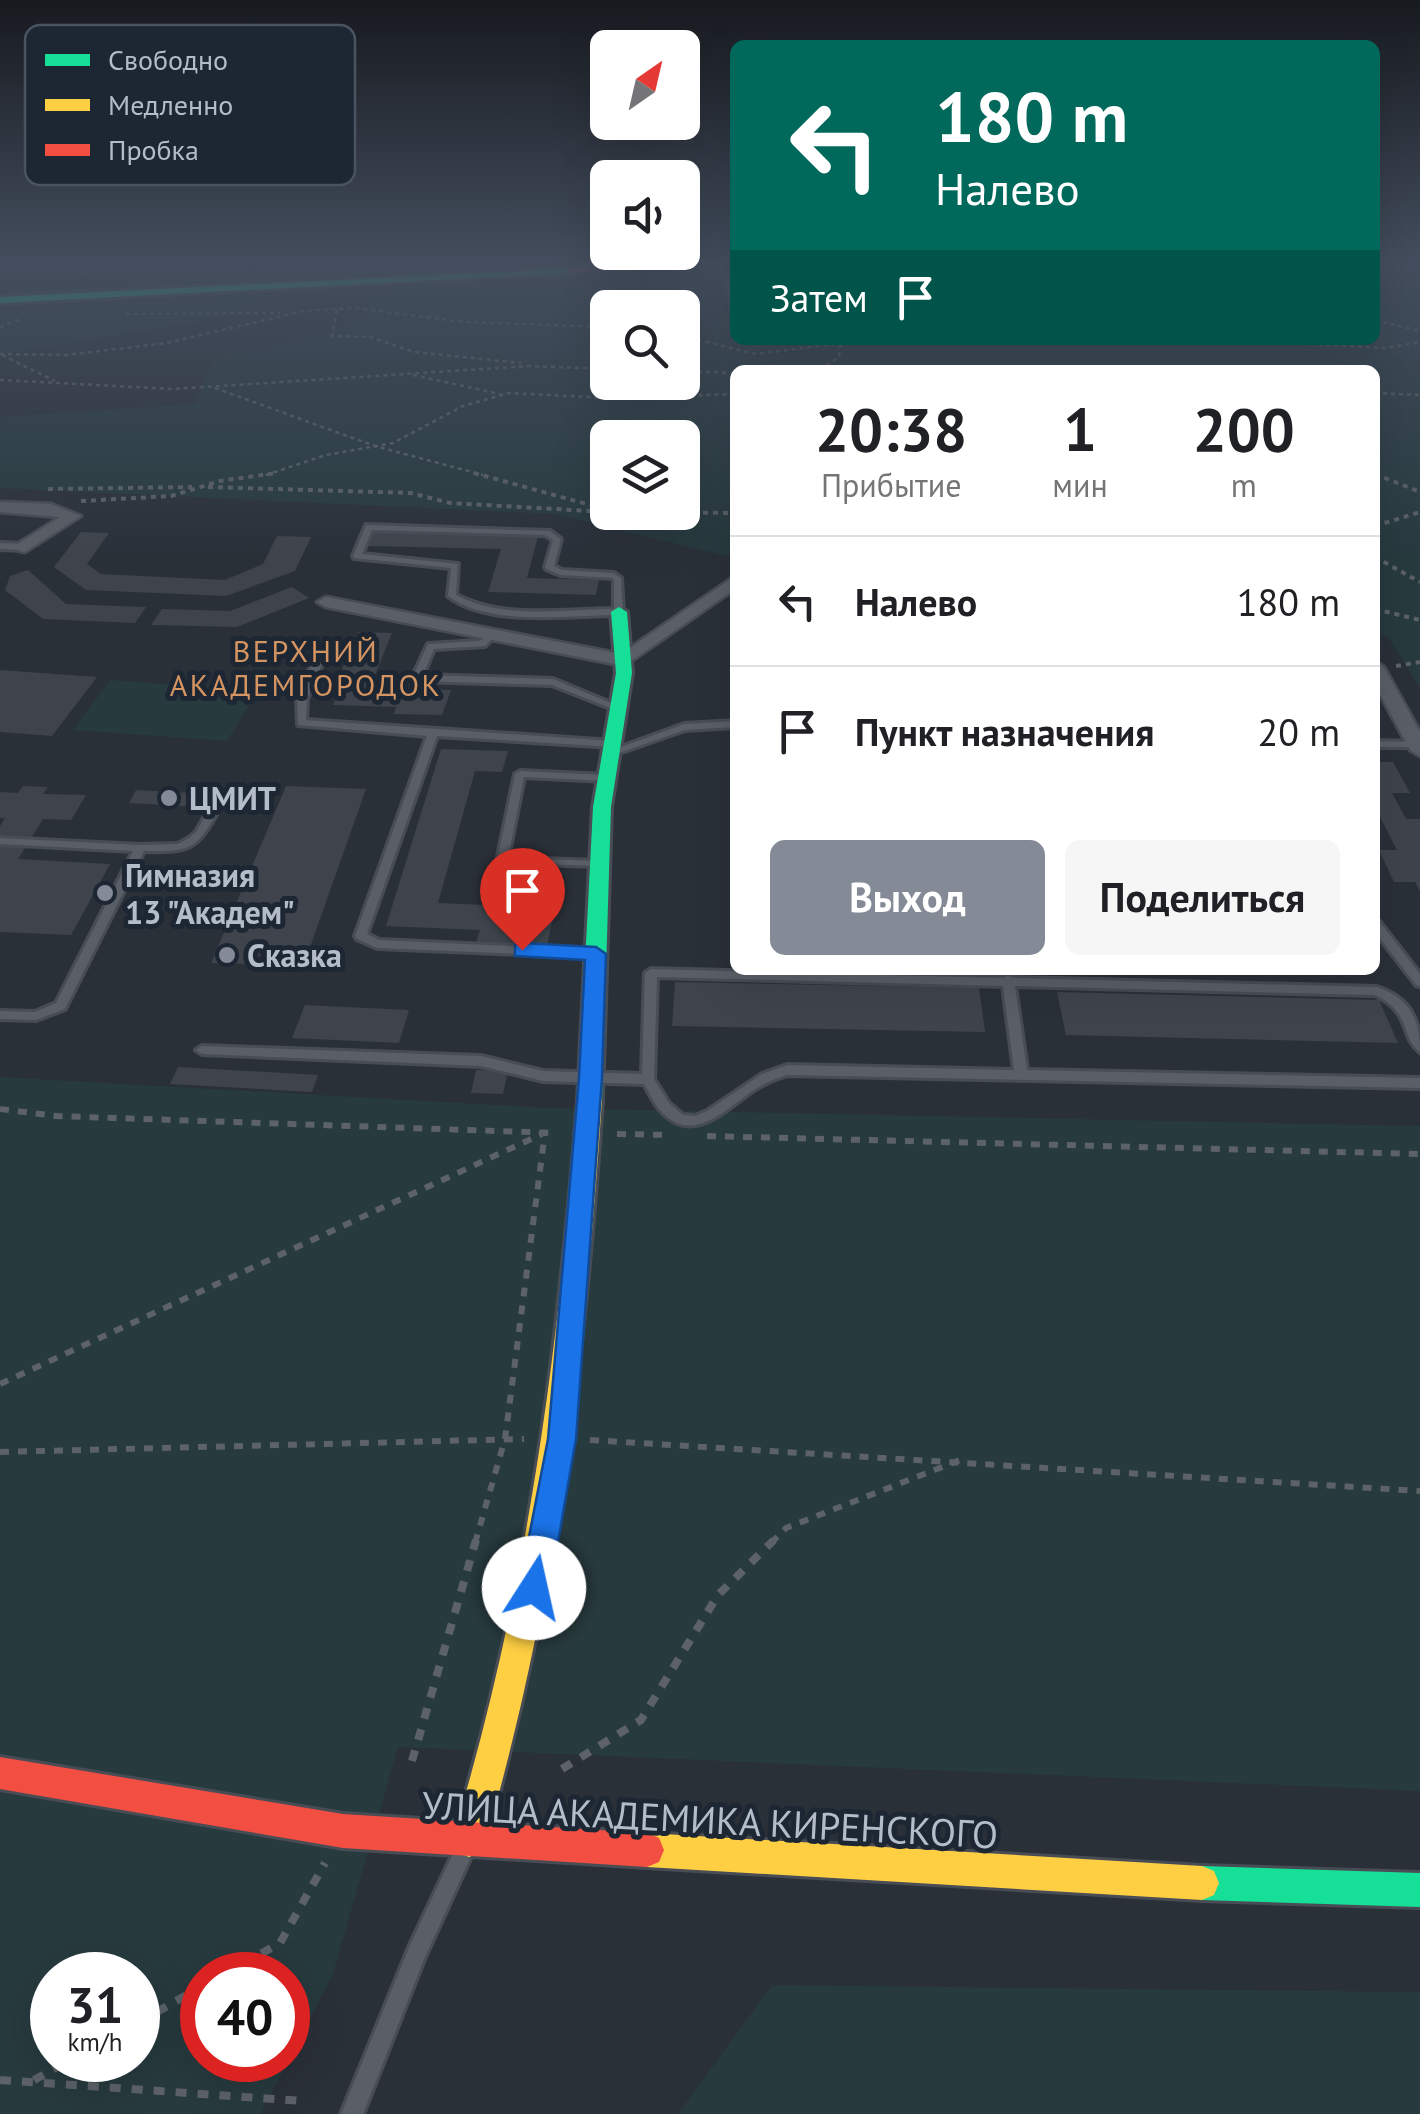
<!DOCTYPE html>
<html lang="ru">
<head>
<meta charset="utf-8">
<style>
  :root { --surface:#fff; --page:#f6f6f6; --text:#202124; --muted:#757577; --line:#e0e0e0; --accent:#848b96 }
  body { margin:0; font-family:"PT Sans",sans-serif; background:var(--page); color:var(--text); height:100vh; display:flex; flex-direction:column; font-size:38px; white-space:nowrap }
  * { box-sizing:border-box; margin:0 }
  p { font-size:32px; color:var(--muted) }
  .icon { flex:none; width:55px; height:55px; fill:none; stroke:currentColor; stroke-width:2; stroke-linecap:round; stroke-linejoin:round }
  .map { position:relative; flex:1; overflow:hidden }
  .details { position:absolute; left:730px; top:365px; width:650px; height:610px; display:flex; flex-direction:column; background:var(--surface); border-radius:15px; box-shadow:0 10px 40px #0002 }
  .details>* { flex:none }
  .banner { position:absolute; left:730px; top:40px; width:650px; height:305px; border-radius:15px; box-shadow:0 10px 40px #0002; background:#00695c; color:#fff; overflow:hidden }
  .needle { width:65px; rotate:34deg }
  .tools { position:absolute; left:590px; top:30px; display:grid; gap:20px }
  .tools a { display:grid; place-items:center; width:110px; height:110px; border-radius:15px; background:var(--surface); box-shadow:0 10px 40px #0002; font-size:50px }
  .speed { position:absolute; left:30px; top:1952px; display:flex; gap:20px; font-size:50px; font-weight:700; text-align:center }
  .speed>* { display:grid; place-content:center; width:130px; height:130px; border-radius:50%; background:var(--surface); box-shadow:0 10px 40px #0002; line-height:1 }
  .speed small { font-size:25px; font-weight:400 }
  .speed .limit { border:15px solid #d22; background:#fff; color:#111 }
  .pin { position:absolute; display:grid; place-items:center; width:85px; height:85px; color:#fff; margin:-102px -42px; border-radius:50% 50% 50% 0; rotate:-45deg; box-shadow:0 0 10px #0007 }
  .pin .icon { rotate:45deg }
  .me { position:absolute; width:110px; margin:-55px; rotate:10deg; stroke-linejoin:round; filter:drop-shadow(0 0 8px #0008) }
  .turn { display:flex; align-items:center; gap:35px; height:210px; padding:0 40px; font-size:45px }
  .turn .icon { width:130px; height:130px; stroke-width:2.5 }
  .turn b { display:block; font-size:70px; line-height:85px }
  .then { display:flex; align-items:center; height:95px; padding:0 40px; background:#0003; gap:20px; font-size:38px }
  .eta { display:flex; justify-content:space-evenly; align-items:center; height:170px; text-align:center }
  .eta b { font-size:60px; font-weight:800; line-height:70px }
  .button { display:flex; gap:20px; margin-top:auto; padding:20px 40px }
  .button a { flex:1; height:115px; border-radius:15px; background:var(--accent); color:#fff; font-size:40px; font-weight:800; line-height:115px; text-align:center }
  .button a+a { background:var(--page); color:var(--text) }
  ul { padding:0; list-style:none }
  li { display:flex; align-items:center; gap:30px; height:130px; padding:0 40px; border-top:2px solid var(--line) }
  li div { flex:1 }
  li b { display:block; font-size:38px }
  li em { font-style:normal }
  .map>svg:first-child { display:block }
</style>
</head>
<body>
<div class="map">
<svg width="1420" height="2114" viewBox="0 0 1420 2114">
  <rect width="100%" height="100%" fill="#2a3038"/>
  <g fill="#273a3e" fill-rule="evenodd">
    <path d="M0 262H632L0 296Z"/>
    <path d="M1375 262H1420V688L1389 638 1375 630V370H735V558L554 514 0 488V417L196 404 213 358 331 333 365 317 368 299 411 284 735 268V340H1375ZM608 308H682V382H608ZM608 438H682V512H608Z"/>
    <path d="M275 295 229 316 0 355V310Z"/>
    <path d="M110 680 258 691 227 741 73 730Z"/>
    <path d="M0 1077 548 1108 1420 1126V1791L398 1747 333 1974 261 2114H0ZM52 1975H138V2060H52ZM202 1975H288V2060H202Z"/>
    <path d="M772 1985 1420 1992V2114H678Z"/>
  </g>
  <g fill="#3f444c">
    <path d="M81 532 109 533 87 564 101 574 225 580 263 564 277 536 311 537 295 571 226 596 86 590 54 567Z"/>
    <path d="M372 532 538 536 527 578 599 580 596 595 488 592 501 549 366 546Z"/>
    <path d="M28 570 66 604 146 607 135 623 43 619 5 590 10 576Z"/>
    <path d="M292 587 309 598 237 627 151 625 162 609 230 611Z"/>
    <path d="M358 632 392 633 370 687 451 690 442 715 394 714 396 707 333 705 340 688H334Z"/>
    <path d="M0 670 97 677 52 736 0 732Z"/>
    <path d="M441 749 508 751 502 772 475 771 438 903 555 908 547 946 476 943 480 930 386 926Z"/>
    <path d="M1375 762H1393L1410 793H1392L1406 819H1420V891L1415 882H1394L1379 850H1397L1380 817H1375Z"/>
    <path d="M23 786 48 787 43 794 86 795 71 820 43 819 18 859 110 864 71 935 0 932V826L5 818H0V792L18 793Z"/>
    <path d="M286 786 366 789 303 967 289 966 294 952 261 951 255 964 211 963Z"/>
    <path d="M136 790 208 794 202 807 129 803Z"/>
    <path d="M675 982 979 988 985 1032 672 1026Z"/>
    <path d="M1057 992 1379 1000 1398 1043 1066 1035Z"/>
    <path d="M305 1005 409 1010 399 1043 292 1038Z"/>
    <path d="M178 1067 318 1075 312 1092 170 1084Z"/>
    <path d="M476 1070 508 1071 503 1094 471 1093Z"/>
  </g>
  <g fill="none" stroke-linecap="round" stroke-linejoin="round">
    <g stroke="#484c55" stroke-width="6">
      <g id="lane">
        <path d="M718 262H724L735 297V309L732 307Z"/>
        <path d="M366 525 550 531 561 539 554 566 562 570 614 573 621 578 623 612 619 615C569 615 489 627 448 596L451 568 354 558 353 556ZM372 530 545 535 553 540 545 567 546 569 560 575 612 578 614 581V609C564 609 503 620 456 595L458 564 362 554Z"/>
        <path d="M0 543 25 544 29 547 25 550 0 549Z"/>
        <path d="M490 633 495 636 485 646 434 649 423 675 553 679 623 708 621 710H615L552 685 417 681 412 678 428 644 479 641Z"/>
        <path d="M326 640 331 643 307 699 306 720 613 741 618 744 613 747 437 736 367 934 379 940 593 950 597 951 599 954 597 957 377 948 357 939 355 936 427 736 298 725 297 699 321 643Z"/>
        <path d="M735 721V727L685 730 619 753 615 754 610 751 684 724Z"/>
        <path d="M1375 741 1417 742 1420 743V747H1375Z"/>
        <path d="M520 771 606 775 611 778 606 781 524 777 508 858 599 861 604 864 603 866 498 863 497 861 515 774Z"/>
        <path d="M214 806 219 809C197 850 190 852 144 851L65 1009 36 1020 0 1019V1011L35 1012 56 1003 133 851 0 844V838L140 845 178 844 189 838 196 832 210 807Z"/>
        <path d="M1375 920 1379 921 1420 974V986L1416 985 1375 932Z"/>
        <path d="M651 969 1003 978 1008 976 1013 978 1377 987C1410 998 1420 1019 1420 1052 1400 1037 1412 1012 1375 995L1015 986 1027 1070 1420 1078V1088L787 1075C774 1079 763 1084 751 1092 724 1111 692 1145 661 1111 654 1104 649 1092 644 1084L543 1081 481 1066 202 1054 196 1050 202 1046 481 1056 543 1071 642 1074 645 973ZM657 977 1003 986 1014 1070 787 1065 762 1074 707 1111 695 1116 683 1115 669 1103 654 1079Z"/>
        <path d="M465 1841 472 1843 474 1850 425 1957 363 2114H341L410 1945 458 1843Z"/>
      </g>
    </g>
    <g stroke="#484c55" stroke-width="5">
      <g id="street">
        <path d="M0 502 51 504 81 516 25 552 19 551V543L60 517 0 512Z"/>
        <path d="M735 576V589L624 666 326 607 317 602 326 597 621 654Z"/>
        <path d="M1375 661 1384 667 1420 732V756L1410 750 1375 685Z"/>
      </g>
    </g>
    <g stroke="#484c55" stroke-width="6">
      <g id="fast">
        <path d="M575 268 571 273 0 303V297Z"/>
        <path d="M619 607 627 612 632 673 611 807 602 1100 598 1106H582L578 1100 593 807 616 673 611 612Z"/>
        <path d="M1202 1866 1420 1873V1907L1202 1900 1190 1895 1185 1883 1190 1871Z"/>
      </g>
    </g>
    <g stroke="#484c55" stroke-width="6">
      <g id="slow">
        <path d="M590 1091 598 1094 602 1100C585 1356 557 1593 486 1840L481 1852 469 1857 457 1852 452 1840C527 1593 558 1356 578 1100L582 1094Z"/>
        <path d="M647 1833 1202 1866 1214 1871 1219 1883 1214 1895 1202 1900 647 1867 635 1862 630 1850 635 1838Z"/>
      </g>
    </g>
    <g stroke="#484c55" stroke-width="6">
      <g id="jam">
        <path d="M658 262H729L571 273 565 270 571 267Z"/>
        <path d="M0 1757 343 1814 647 1833 659 1838 664 1850 659 1862 647 1867 343 1848 0 1789Z"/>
      </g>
    </g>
    <g stroke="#5c6268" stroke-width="2.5" stroke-dasharray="4 4" stroke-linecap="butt">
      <path d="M73 276 110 266 158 262"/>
      <path d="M0 279 17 278"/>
      <path d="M337 310 332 336 370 337 414 352 521 363"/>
      <path d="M126 314 280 313"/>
      <path d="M1375 320 1420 331"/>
      <path d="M0 327 20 319"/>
      <path d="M682 336 755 354 868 340"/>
      <path d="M1238 340 1386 348 1420 342"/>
      <path d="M0 354 66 355 167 343 303 311 355 308 464 322 608 327"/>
      <path d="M2 355 55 381"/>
      <path d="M820 370 839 357 841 340"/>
      <path d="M682 371 735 373"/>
      <path d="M413 375 500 394"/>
      <path d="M0 380 173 389 529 366 608 369"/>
      <path d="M215 388 375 446 483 475"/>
      <path d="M1375 393 1420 395"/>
      <path d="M1375 474 1379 475"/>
      <path d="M266 475 326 455 393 443 463 406 509 393 609 398 735 394"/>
    </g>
    <g stroke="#5c6268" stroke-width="4" stroke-dasharray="5 5" stroke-linecap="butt">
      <path d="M474 473 605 509"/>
      <path d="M1375 474 1420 492"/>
      <path d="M208 487 411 493 450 503 608 512"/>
      <path d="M48 489 192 487"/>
      <path d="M81 501 171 496 220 481 276 473"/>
      <path d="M623 512 735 513"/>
      <path d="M1375 526 1420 512"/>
      <path d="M1375 557 1420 582"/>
      <path d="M1375 609 1420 620"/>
      <path d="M1396 666 1420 662"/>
    </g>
    <g stroke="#5c6268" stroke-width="6" stroke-dasharray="9 9" stroke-linecap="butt">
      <path d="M0 1109 56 1116 556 1133"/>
      <path d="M617 1134 671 1135"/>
      <path d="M707 1136 1420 1154"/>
      <path d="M0 1384 542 1134"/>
      <path d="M590 1440 1420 1491"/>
      <path d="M0 1452 524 1439"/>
      <path d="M475 1543 505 1439 545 1132"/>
      <path d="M771 1543 786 1528 960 1460"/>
    </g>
    <g stroke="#5c6268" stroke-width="8" stroke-dasharray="11 11" stroke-linecap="butt">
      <path d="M412 1761 476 1540"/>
      <path d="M562 1769 641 1720 718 1595 774 1540"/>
      <path d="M223 1975 280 1943 325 1863"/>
      <path d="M138 2023 202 1986"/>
      <path d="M0 2080 304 2101"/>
      <path d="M34 2080 70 2060"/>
    </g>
    <use href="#lane" fill="#5a5e66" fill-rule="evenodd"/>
    <use href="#street" fill="#5a5e66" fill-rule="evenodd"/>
    <use href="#fast" fill="#16e098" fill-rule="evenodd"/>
    <use href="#slow" fill="#ffcf43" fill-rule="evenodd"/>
    <use href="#jam" fill="#f24e42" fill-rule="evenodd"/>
  </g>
  <linearGradient id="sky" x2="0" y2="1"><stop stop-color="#171a1f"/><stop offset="0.47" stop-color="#444e5e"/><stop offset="1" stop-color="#444e5e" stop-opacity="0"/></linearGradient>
  <rect width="1420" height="558" fill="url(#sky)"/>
  <path fill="#1a73e8" stroke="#114b97" stroke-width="2.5" d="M522 943 596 947 606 954 602 1078 576 1439 550 1588 545 1598 534 1602 523 1598 519 1588 548 1439 579 1078 585 960 515 956V945Z"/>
  <g fill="#848b96" stroke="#1d2633" stroke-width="4">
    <circle cx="169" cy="798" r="10"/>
    <circle cx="105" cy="893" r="10"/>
    <circle cx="227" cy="955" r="10"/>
  </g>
  <g text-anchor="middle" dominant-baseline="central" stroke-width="10" stroke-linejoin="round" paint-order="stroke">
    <g font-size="30" letter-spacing="2.5" fill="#d59563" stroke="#1d2633">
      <text x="306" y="650">ВЕРХНИЙ<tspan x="306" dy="34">АКАДЕМГОРОДОК</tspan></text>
    </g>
    <g font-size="32" font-weight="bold" fill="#b4bcc9" stroke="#1d2633" text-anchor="start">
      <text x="189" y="798">ЦМИТ</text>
      <text x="125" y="875">Гимназия<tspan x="125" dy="37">13 "Академ"</tspan></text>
      <text x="247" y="955">Сказка</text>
    </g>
    <g font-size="38" fill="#b4bcc9" stroke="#1d2633">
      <text transform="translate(710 1819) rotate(3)">УЛИЦА АКАДЕМИКА КИРЕНСКОГО</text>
    </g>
  </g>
  <rect x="25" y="25" width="330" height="160" rx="15" fill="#1d2633" stroke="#4a5360" stroke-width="2.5"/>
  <rect x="45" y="54" width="45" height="12" fill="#16e098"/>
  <rect x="45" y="99" width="45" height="12" fill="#ffcf43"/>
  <rect x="45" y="144" width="45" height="12" fill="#f24e42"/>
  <g font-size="28" fill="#b4bcc9">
    <text x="108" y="70">Свободно</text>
    <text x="108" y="115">Медленно</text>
    <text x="108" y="160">Пробка</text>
  </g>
</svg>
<div class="tools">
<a><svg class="needle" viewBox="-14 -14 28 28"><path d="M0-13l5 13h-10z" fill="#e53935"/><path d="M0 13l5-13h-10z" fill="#757577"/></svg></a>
<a><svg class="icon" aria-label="sound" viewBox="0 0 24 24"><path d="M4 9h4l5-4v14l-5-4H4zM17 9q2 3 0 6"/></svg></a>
<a><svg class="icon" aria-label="search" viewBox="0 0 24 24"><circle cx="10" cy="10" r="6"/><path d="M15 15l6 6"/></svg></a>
<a><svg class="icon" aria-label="layers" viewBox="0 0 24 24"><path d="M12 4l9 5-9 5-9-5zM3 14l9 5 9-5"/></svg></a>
</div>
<div class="speed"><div>31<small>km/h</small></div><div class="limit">40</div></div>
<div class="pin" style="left:522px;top:950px;background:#d93025"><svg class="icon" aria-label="arrive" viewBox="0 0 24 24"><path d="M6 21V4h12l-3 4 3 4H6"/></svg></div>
<svg class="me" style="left:534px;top:1588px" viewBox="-20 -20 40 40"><circle r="19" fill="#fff"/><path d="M0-13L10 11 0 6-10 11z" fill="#1a73e8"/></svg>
<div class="banner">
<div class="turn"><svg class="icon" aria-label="left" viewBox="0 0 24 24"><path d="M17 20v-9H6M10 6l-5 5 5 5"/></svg><div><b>180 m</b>Налево</div></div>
<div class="then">Затем<svg class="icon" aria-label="arrive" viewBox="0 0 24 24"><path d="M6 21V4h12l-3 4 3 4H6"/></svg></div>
</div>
<section class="details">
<div class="eta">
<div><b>20:38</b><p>Прибытие</p></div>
<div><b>1</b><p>мин</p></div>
<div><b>200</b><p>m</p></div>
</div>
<ul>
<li><svg class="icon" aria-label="left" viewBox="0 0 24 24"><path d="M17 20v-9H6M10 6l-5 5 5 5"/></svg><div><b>Налево</b></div><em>180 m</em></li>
<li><svg class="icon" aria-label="arrive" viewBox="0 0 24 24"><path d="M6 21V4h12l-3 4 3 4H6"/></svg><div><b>Пункт назначения</b></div><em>20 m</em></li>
</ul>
<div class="button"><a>Выход</a><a>Поделиться</a></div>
</section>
</div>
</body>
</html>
